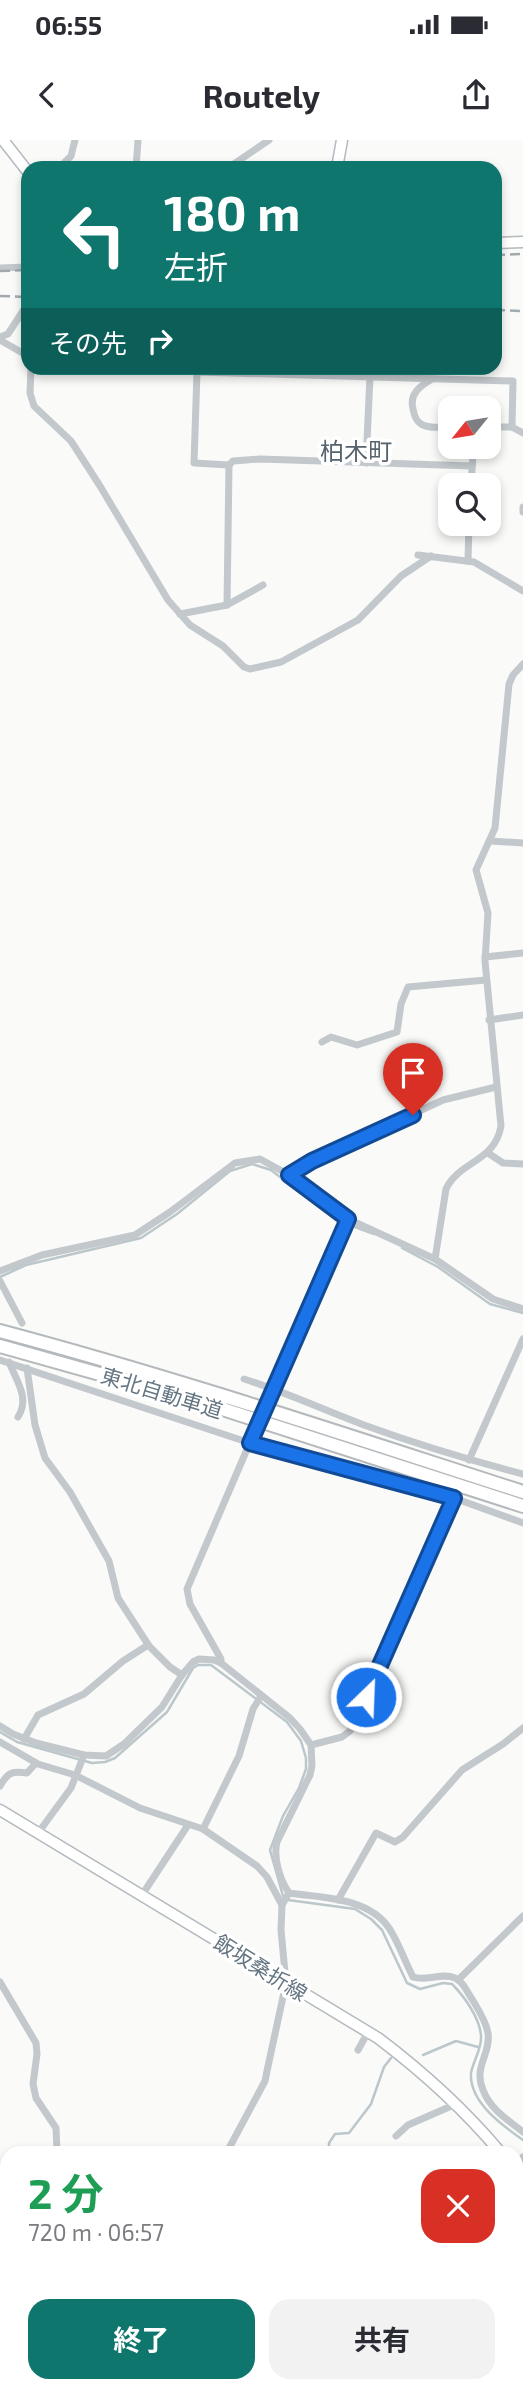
<!DOCTYPE html>
<html lang="ja">
<head>
<meta charset="utf-8">
<style>
  :root { --surface:#fff; --page:#f2f2f3; --text:#2b2b33; --muted:#7c7c81; --accent:#0f766e }
  body { margin:0; font-family:"Exo 2","Noto Sans JP",sans-serif; background:var(--page); color:var(--text); height:100vh; display:flex; flex-direction:column; font-size:26px; white-space:nowrap }
  * { box-sizing:border-box; margin:0 }
  p { font-size:23px; color:var(--muted) }
  .icon { flex:none; width:38px; height:38px; fill:none; stroke:currentColor; stroke-width:2; stroke-linecap:round; stroke-linejoin:round }
  .map { position:relative; flex:1; overflow:hidden }
  .panel { position:absolute; left:0px; top:2006px; width:523px; height:247px; display:flex; flex-direction:column; background:var(--surface); border-radius:21px 21px 0 0; box-shadow:0 4px 10px #0003 }
  .panel>* { flex:none }
  .hud { position:absolute; left:21px; top:21px; width:481px; height:214px; border-radius:21px; box-shadow:0 4px 10px #0003; background:#0f766e; color:#fff; overflow:hidden }
  .needle { width:46px; rotate:240deg }
  .tools { position:absolute; left:438px; top:256px; display:grid; gap:14px }
  .tools a { display:grid; place-items:center; width:63px; height:63px; border-radius:14px; background:var(--surface); box-shadow:0 4px 10px #0003; font-size:35px }
  .pin { position:absolute; display:grid; place-items:center; width:60px; height:60px; color:#fff; margin:-72px -30px; border-radius:50% 50% 50% 0; rotate:-45deg; box-shadow:0 0 7px #0007 }
  .pin .icon { rotate:45deg }
  .me { position:absolute; width:77px; margin:-38px; rotate:24deg; stroke-linejoin:round; filter:drop-shadow(0 0 5px #0008) }
  .turn { display:flex; align-items:center; gap:24px; height:147px; padding:0 28px; font-size:32px }
  .turn .icon { width:91px; height:91px; stroke-width:2.5 }
  .turn b { display:block; font-size:49px; line-height:60px }
  .then { display:flex; align-items:center; height:66px; padding:0 28px; background:#0003; gap:14px; font-size:26px }
  .round { display:grid; place-items:center; flex:none; width:74px; height:74px; border-radius:21px; background:var(--page) }
  .headline { display:flex; align-items:center; justify-content:space-between; height:119px; padding:0 28px }
  h1 { font-size:42px; font-weight:700; line-height:52px; color:#1e9e55 }
  .primary-button { display:flex; gap:14px; margin-top:auto; padding:14px 28px }
  .primary-button a { flex:1; height:80px; border-radius:21px; background:var(--accent); color:#fff; font-size:28px; font-weight:700; line-height:80px; text-align:center }
  .primary-button a+a { background:var(--page); color:var(--text) }
  .status { display:flex; justify-content:space-between; align-items:center; height:49px; padding:0 35px; background:var(--surface); direction:ltr }
  .status svg { height:19px; fill:currentColor }
  header { display:flex; justify-content:space-between; align-items:center; height:91px; padding:0 28px; background:var(--surface); font-size:32px; font-weight:700 }
  .map>svg:first-child { display:block }
</style>
</head>
<body>
<div class="status"><b>06:55</b><svg viewBox="0 0 49 12"><path d="M0 12V9h3v3zM5 12V6h3v6zM10 12V3h3v9zM15 12V0h3v12zM26 1h20v11H26zM47 4h2v5h-2z"/></svg></div>
<header><svg class="icon" aria-label="back" viewBox="0 0 24 24"><path d="M15 5l-7 7 7 7"/></svg>Routely<svg class="icon" aria-label="share" viewBox="0 0 24 24"><path d="M12 15V3M7 8l5-5 5 5M5 13v7h14v-7"/></svg></header>
<div class="map">
<svg width="523" height="2251" viewBox="0 0 523 2251">
  <rect width="100%" height="100%" fill="#fafaf8"/>
  <path fill="#dadfd7" d="M7 2218V2245H46L45 2251H0V2219Z"/>
  <g fill="none" stroke-linecap="round" stroke-linejoin="round">
    <g stroke="#bbc7cb" stroke-width="2.5">
      <path d="M402 1108 438 1127 490 1164 523 1173"/>
      <path d="M0 1137 26 1125 141 1098 177 1074 230 1031 252 1024 271 1030 336 1080 374 1094"/>
      <path d="M0 1592 17 1602 92 1623 105 1622 115 1618 167 1572 193 1528 198 1525H211L287 1582 301 1601 306 1618V1629L299 1648 283 1676 270 1710 283 1756"/>
      <path d="M288 1760 355 1769 371 1779 382 1790 407 1843 420 1849 443 1843 452 1844C464 1856 480 1878 481 1896 482 1909 473 1921 471 1933 469 1962 503 1986 523 2000"/>
      <path d="M423 1915 456 1901 478 1907"/>
      <path d="M329 2012V2003L335 1994 349 1993 371 1964 384 1927 391 1918"/>
      <path d="M224 2251 226 2245"/>
    </g>
    <g stroke="#b3babf" stroke-width="13">
      <g id="secondary">
        <path d="M3 0 28 32"/>
        <path d="M337 28 342 0"/>
        <path d="M495 103 523 102"/>
        <path d="M0 1670 378 1898C423 1932 464 1969 500 2012"/>
        <path d="M516 2031 523 2039"/>
      </g>
    </g>
    <g stroke="#b4b9bd" stroke-width="16">
      <g id="highway">
        <path d="M0 1191C177 1238 349 1296 523 1352"/>
        <path d="M0 1206 210 1265 523 1366"/>
      </g>
    </g>
    <g stroke="#c3c8cc" stroke-width="7">
      <path d="M59 28 71 16 75 0"/>
      <path d="M136 28 138 0"/>
      <path d="M228 28 269 0"/>
      <path d="M0 128 28 127"/>
      <path d="M0 197 8 194 28 163"/>
      <path d="M0 200 26 215 28 219"/>
      <path d="M31 228 30 253 34 266 71 301 100 346 168 460 190 485 223 506 244 527 250 529 281 522 358 480 401 436 431 416"/>
      <path d="M432 239C420 246 409 254 413 269 414 275 416 281 421 284 429 289 441 287 450 287"/>
      <path d="M488 287H512L523 293"/>
      <path d="M366 323 370 236"/>
      <path d="M229 325 194 323 197 232 513 241 512 287"/>
      <path d="M471 345 473 315 480 311"/>
      <path d="M523 367V372"/>
      <path d="M418 415 474 422 523 451"/>
      <path d="M468 421 469 383"/>
      <path d="M227 465 229 325 233 321 260 319 472 326"/>
      <path d="M180 474 227 465 263 445"/>
      <path d="M491 701 523 703"/>
      <path d="M485 817 523 813"/>
      <path d="M489 880 523 875"/>
      <path d="M322 902 331 897 357 905 397 892 401 864 408 847 486 840"/>
      <path d="M488 1013 503 1023 523 1024"/>
      <path d="M289 1035 312 1021 443 960 496 947"/>
      <path d="M435 1119 446 1049C459 1021 495 1022 501 986L485 821 488 773 476 730 495 688 509 544 513 535 523 524"/>
      <path d="M0 1131 42 1115 135 1095 170 1072 235 1023 260 1019 289 1035 348 1079 435 1119 493 1159 523 1169"/>
      <path d="M0 1141 22 1183"/>
      <path d="M0 1220 250 1303 454 1358 523 1383"/>
      <path d="M9 1222C17 1242 30 1258 18 1277"/>
      <path d="M27 1228 35 1285 45 1318 70 1352 109 1421 118 1458 149 1506 170 1527 182 1535"/>
      <path d="M244 1239C285 1252 324 1270 364 1285 416 1304 469 1320 523 1334"/>
      <path d="M273 1250 348 1079"/>
      <path d="M469 1320 523 1199"/>
      <path d="M221 1523V1519L190 1464 187 1449 251 1300"/>
      <path d="M0 1586 13 1594 36 1603 84 1615 106 1616 124 1604 162 1567 182 1535 193 1522 199 1519 214 1520 221 1523 290 1578 300 1589 311 1605 312 1626 310 1635 277 1702C273 1718 280 1740 289 1753"/>
      <path d="M24 1599 38 1575 84 1554 123 1521 148 1505"/>
      <path d="M0 1602 38 1624 75 1635 140 1668 203 1689 257 1726 267 1737 282 1765"/>
      <path d="M311 1605 342 1597 350 1591 454 1358"/>
      <path d="M0 1646C8 1632 12 1631 27 1633L36 1623"/>
      <path d="M203 1689 239 1616 253 1569 261 1556"/>
      <path d="M38 1693 71 1648 84 1615"/>
      <path d="M289 1753C322 1758 368 1757 389 1788 399 1803 404 1820 413 1837 426 1842 442 1832 455 1838 463 1841 467 1852 472 1859 478 1869 486 1881 488 1893 491 1914 473 1927 483 1950 490 1969 508 1980 523 1992"/>
      <path d="M142 1755 188 1685"/>
      <path d="M338 1760 376 1693 395 1702 403 1697 462 1630 503 1604 523 1588"/>
      <path d="M458 1840 523 1776"/>
      <path d="M0 1842 36 1903 37 1914 33 1944 36 1958 56 1988 57 2012"/>
      <path d="M358 1910 368 1892"/>
      <path d="M396 1996 408 1985 456 1964"/>
      <path d="M227 2012 265 1941 267 1931 286 1843 281 1790 282 1765 289 1753"/>
      <path d="M516 2023 523 2017"/>
      <path d="M131 2251 133 2245"/>
    </g>
    <use href="#secondary" stroke="#fff" stroke-width="10"/>
    <use href="#highway" stroke="#fff" stroke-width="12"/>
    <g stroke="#a2aab0" stroke-width="2.5" stroke-dasharray="10 5" stroke-linecap="butt">
      <path d="M495 115 523 114"/>
      <path d="M0 131 28 130"/>
      <path d="M0 156 28 157"/>
      <path d="M495 170 523 171"/>
    </g>
    <path stroke="#c3c8cc" stroke-width="7" d="M252 1298 272 1251"/>
  </g>
  <g fill="none" stroke-linecap="round" stroke-linejoin="round">
    <g stroke="#114b97" stroke-width="18">
      <path id="route" d="M366 1557 454 1358 250 1303 348 1079 289 1035 312 1021 413 975"/>
    </g>
    <use href="#route" stroke="#1a73e8" stroke-width="12"/>
  </g>
  <g text-anchor="middle" dominant-baseline="central" stroke-width="7" stroke-linejoin="round" paint-order="stroke">
    <g font-size="21" fill="#657683" stroke="#fff">
      <text transform="translate(162 1252) rotate(17)">東北自動車道</text>
      <text transform="translate(261 1827) rotate(32)">飯坂桑折線</text>
    </g>
    <g font-size="24" fill="#57646e" stroke="#fff">
      <text x="356" y="310">柏木町</text>
    </g>
  </g>
</svg>
<div class="tools">
<a><svg class="needle" viewBox="-14 -14 28 28"><path d="M0-13l5 13h-10z" fill="#e53935"/><path d="M0 13l5-13h-10z" fill="#7c7c81"/></svg></a>
<a><svg class="icon" aria-label="search" viewBox="0 0 24 24"><circle cx="10" cy="10" r="6"/><path d="M15 15l6 6"/></svg></a>
</div>
<div class="pin" style="left:413px;top:975px;background:#d93025"><svg class="icon" aria-label="arrive" viewBox="0 0 24 24"><path d="M6 21V4h12l-3 4 3 4H6"/></svg></div>
<svg class="me" style="left:366px;top:1557px" viewBox="-20 -20 40 40"><circle r="17" fill="#1a73e8" stroke="#fff" stroke-width="3"/><path d="M0-11L8 9 0 5-8 9z" fill="#fff"/></svg>
<div class="hud">
<div class="turn"><svg class="icon" aria-label="left" viewBox="0 0 24 24"><path d="M17 20v-9H6M10 6l-5 5 5 5"/></svg><div><b>180 m</b>左折</div></div>
<div class="then">その先<svg class="icon" aria-label="right" viewBox="0 0 24 24"><path d="M7 20v-9h11M14 6l5 5-5 5"/></svg></div>
</div>
<section class="panel">
<div class="headline"><div><h1>2 分</h1><p>720 m · 06:57</p></div><a class="round" style="background:#d93025;color:#fff"><svg class="icon" aria-label="close" viewBox="0 0 24 24"><path d="M6 6l12 12M18 6L6 18"/></svg></a></div>
<div class="primary-button"><a>終了</a><a>共有</a></div>
</section>
</div>
</body>
</html>
